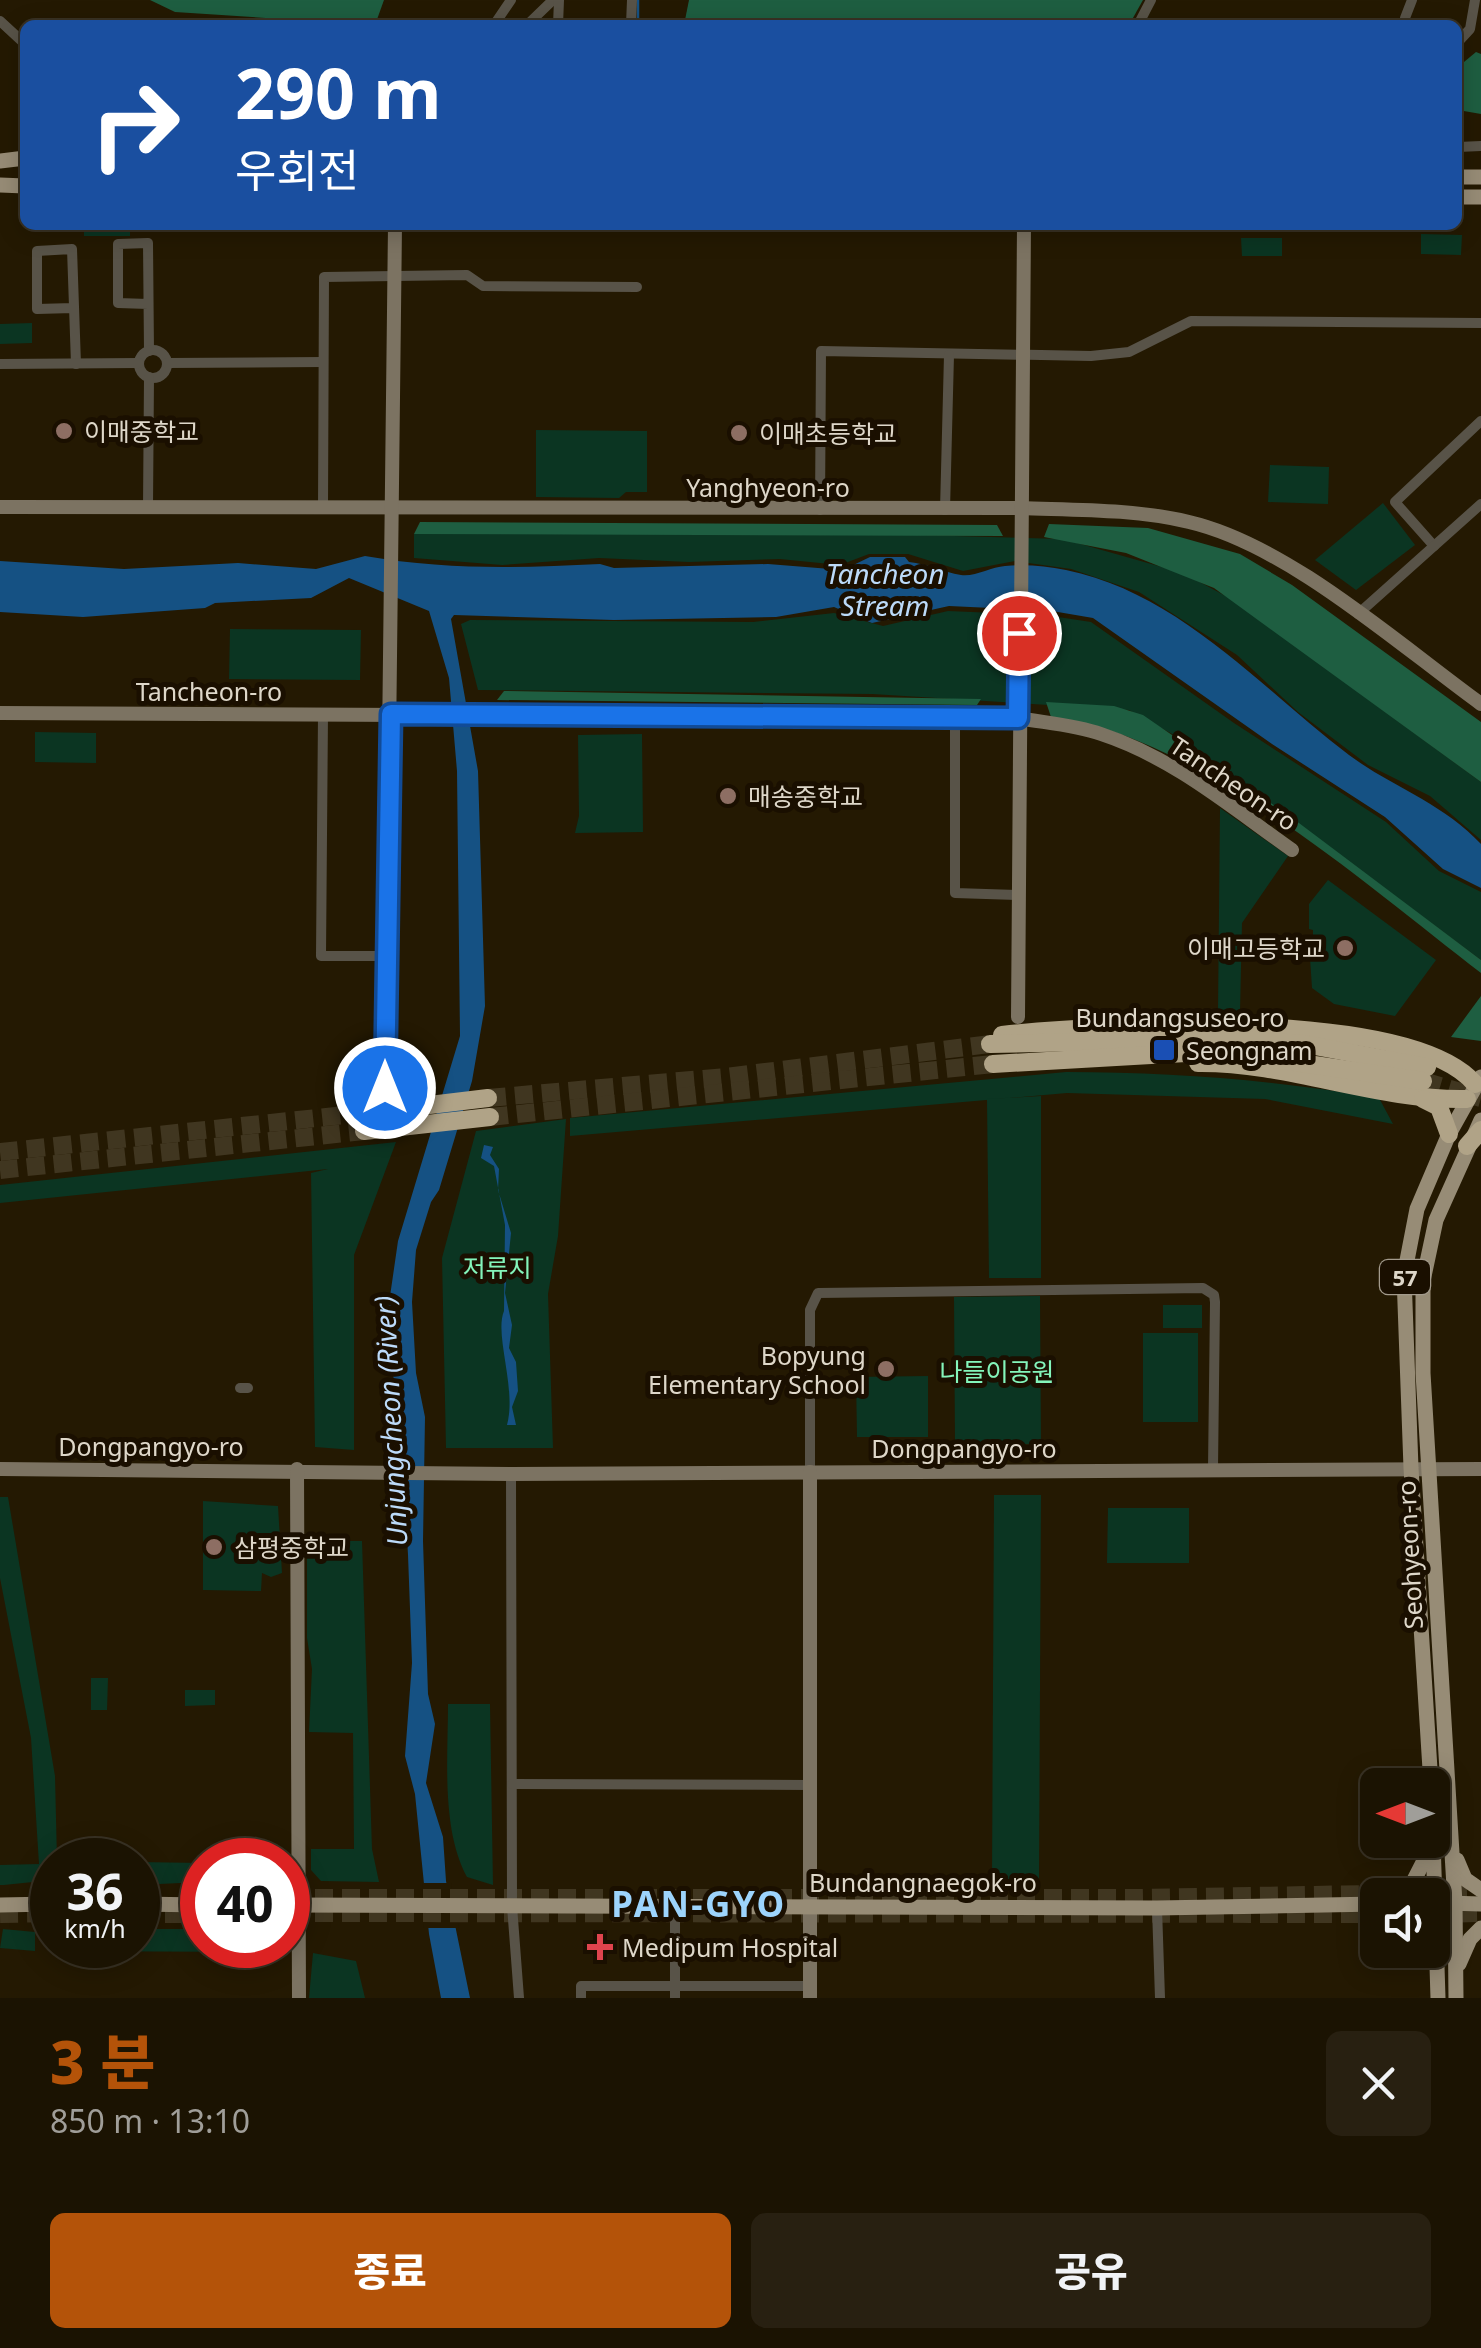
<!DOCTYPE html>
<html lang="ko">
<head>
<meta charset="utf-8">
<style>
  :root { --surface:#1b1302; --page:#282011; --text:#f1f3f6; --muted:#a09e99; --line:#393224; --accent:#b45309 }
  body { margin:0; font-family:"Noto Sans","Noto Sans KR",sans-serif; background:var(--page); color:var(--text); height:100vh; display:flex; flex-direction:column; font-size:38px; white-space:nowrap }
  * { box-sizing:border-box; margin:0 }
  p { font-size:32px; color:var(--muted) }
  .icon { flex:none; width:55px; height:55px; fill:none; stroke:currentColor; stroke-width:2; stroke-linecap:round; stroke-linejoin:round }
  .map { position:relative; height:1998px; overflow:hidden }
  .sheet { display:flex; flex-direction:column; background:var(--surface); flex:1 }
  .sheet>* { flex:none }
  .hud { position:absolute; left:20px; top:20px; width:1442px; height:210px; border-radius:15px; box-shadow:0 5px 25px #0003,0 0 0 2px var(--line); background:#1a4fa0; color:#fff; overflow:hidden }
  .needle { width:65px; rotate:270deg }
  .fabs { position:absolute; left:1360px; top:1768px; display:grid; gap:20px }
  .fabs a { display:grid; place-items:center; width:90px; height:90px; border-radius:15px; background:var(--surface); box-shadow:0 5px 25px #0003,0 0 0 2px var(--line); font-size:50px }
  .speed { position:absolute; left:30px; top:1838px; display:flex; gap:20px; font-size:50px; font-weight:700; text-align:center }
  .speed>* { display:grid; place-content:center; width:130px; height:130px; border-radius:50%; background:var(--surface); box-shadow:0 5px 25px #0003,0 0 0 2px var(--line); line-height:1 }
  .speed small { font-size:25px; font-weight:400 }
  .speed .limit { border:15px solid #d22; background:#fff; color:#111 }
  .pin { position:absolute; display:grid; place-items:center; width:85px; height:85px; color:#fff; margin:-42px; border:5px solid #fff; border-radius:50%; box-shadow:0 2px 10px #0007 }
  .me { position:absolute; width:110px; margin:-55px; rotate:0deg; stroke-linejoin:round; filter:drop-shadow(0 0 8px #0008) }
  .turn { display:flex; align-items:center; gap:35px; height:210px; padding:0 50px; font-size:45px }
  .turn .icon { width:130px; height:130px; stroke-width:2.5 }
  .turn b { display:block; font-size:70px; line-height:85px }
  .round { display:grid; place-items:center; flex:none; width:105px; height:105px; border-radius:15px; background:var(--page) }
  .headline { display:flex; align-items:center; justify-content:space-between; height:170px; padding:0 50px }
  h1 { font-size:60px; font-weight:800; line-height:75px; color:var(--accent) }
  .primary-button { display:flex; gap:20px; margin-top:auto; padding:20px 50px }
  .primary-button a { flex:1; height:115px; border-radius:15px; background:var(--accent); color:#fff; font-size:40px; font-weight:800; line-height:115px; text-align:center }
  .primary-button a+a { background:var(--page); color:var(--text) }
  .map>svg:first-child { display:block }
</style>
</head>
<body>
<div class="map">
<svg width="1481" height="1998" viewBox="0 0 1481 1998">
  <rect width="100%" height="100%" fill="#241902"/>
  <g fill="#0b3522">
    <rect x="84" y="225" width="46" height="11"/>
    <path d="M1421 234 1462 235 1461 255 1421 254Z"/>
    <path d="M1282 238V256H1242L1241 238Z"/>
    <path d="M32 323V343L0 344V324Z"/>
    <path d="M536 430 647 431V492H626L619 498 536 497Z"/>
    <path d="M1270 465 1329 467 1328 504 1268 502Z"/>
    <path d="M1383 503 1415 545 1356 590 1315 560Z"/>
    <path d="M846 533 1063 539 1183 573 1233 600 1481 782V840L1430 796 1368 765 1298 712 1237 655 1139 592 1071 569 1015 561 963 571 908 554H869L840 565 780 559 689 562 599 558 502 565 414 558V534Z"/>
    <path d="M948 611 1045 615 1091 622 1234 723 1386 822 1439 871 1481 892V960L1190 744 1129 710 872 694 478 690 461 624 470 620 753 622 834 613 883 626Z"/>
    <path d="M230 629 361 630 360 680 229 679Z"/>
    <path d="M35 732 96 733V763L35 762Z"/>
    <path d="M642 734 643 832 575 833 579 816 578 735Z"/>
    <path d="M1220 808 1288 856 1242 923 1240 1012 1218 1011Z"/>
    <path d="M1328 880 1436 960 1395 1016 1334 1004 1312 988 1309 943 1313 942V930L1309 929V904Z"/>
    <path d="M1066 1072C1172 1072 1274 1080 1379 1098L1393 1124 1265 1099 1067 1093 570 1136V1118Z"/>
    <path d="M1041 1096V1278H989L987 1099Z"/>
    <path d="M566 1119 558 1236 548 1294 553 1448H446L442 1258 476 1131Z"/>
    <path d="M396 1142 354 1255V1450L315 1447 311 1173 328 1169 0 1203V1185Z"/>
    <path d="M1040 1296 1041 1444 955 1445 954 1297Z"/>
    <rect x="1163" y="1305" width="39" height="23"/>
    <rect x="1143" y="1333" width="55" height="89"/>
    <path d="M928 1376V1437H857L856 1377Z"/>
    <path d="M994 1495H1041L1039 1880H992Z"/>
    <path d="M0 1497H8L55 1776 57 1860H52V1880L4 1885H0V1865L39 1864 31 1738 0 1578Z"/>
    <path d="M203 1501 278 1506 282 1573 271 1577 262 1573 261 1591 203 1590Z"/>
    <path d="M1108 1508H1189V1563H1107Z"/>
    <path d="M307 1541H362L372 1849 379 1882 321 1881 311 1870V1849H354L353 1733 309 1732 312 1669 307 1638Z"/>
    <path d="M91 1678H108L107 1710H91Z"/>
    <path d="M185 1690H215V1705L185 1706Z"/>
    <path d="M448 1704H490L493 1885 467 1877C441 1829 448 1757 448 1704Z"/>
    <path d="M138 1862 202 1863V1882L138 1885Z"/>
    <path d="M3 1929 35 1932V1951L0 1948Z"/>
    <path d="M138 1929H202V1945H280V1952L54 1951V1945H138Z"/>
    <path d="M313 1953 356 1961 365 1998H309Z"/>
  </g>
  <g fill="#1e5e41">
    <path d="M150 0H384L375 25 175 12Z"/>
    <path d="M689 0H1143L1129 25H684Z"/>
    <path d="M1476 52 1481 54V114L1458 110V67Z"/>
    <path d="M420 522 997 525 1003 536 414 534Z"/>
    <path d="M1049 524 1148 528 1240 554 1292 585 1481 722V782L1214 588 1126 553 1044 537Z"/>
    <path d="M504 691 981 699 977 705 497 700Z"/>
    <path d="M1046 702 1114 706 1143 715 1291 817 1481 960V973C1365 884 1197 735 1051 717Z"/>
    <path d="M1481 996V1041L1451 1037Z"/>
  </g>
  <g fill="#155183">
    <path d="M365 556C444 570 521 568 600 564L614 568 768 564 843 570 870 557H905L909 562C928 564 943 572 961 575 975 577 991 567 1005 566 1026 564 1045 566 1066 570 1179 593 1261 688 1349 755 1392 787 1443 803 1481 844V888L1443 869 1385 817 1272 744 1093 618 1052 611 949 606 872 623 834 607 776 617 614 620 454 615 451 619 478 771 485 1006 472 1081 439 1190 431 1202 416 1250 412 1302 416 1373 425 1417 423 1541 428 1694 435 1724 426 1783 443 1837 446 1881 470 1998H441L429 1934 415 1794 405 1756 412 1663 408 1555 401 1431 386 1324 398 1241 460 1036 457 771 449 678 429 611 349 578 311 598 215 603 205 608 83 617 0 612V561L124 569 238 563 316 569Z"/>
    <path d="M484 1145 493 1147 490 1155 499 1169 498 1190 511 1233 505 1293 512 1325 509 1348 516 1362 518 1391 512 1407 516 1425H507C517 1388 494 1335 504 1311L505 1225 494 1166 481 1158Z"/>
  </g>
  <path fill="#241902" d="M422 1883H451L459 1928H424Z"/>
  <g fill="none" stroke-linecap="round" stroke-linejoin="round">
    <path stroke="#155183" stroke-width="2.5" d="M638 25V0"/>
    <g stroke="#403620" stroke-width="18" stroke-dasharray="18 9" stroke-linecap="butt">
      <path d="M1423 1081 1481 1098"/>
      <path d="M488 1098 725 1077 990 1044"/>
      <path d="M490 1117 993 1064"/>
      <path d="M0 1152 363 1113"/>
      <path d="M0 1170 364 1131"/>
      <path d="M288 1898H1138L1481 1892"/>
      <path d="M288 1913 1378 1914"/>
      <path d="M0 1914 52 1913"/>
      <path d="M138 1914H202"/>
      <path d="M1432 1914 1481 1913"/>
    </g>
    <g stroke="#585348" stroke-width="10">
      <path d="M1405 18 1412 0"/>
      <path d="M0 21 25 44"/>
      <path d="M494 25 511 0"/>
      <path d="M527 25 553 0"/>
      <path d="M558 25 559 0"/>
      <path d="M631 25 632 0"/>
      <path d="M1138 25 1151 0"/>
      <path d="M1253 25H1267"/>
      <path d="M1295 25H1306"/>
      <path d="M1458 42 1470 29 1475 0"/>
      <path d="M1458 147 1481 146"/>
      <path d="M148 304 118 303V244L148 243 149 351"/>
      <path d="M73 308 37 309V251L72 249 76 364"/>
      <circle cx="153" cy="364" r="14"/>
      <path d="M167 363 323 362"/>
      <path d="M0 364 139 363"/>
      <path d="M148 507 149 377"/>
      <path d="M323 507 324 277 467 275 483 286 637 287"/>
      <path d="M820 510 821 351 1091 356 1129 352 1191 321 1481 323"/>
      <path d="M945 510 949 355"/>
      <path d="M1434 546 1395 502 1481 421"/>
      <path d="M1358 614 1481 504"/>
      <path d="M323 714 321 956H386"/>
      <path d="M955 718V893L1017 895"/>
      <path d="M240 1388H248"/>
      <path d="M810 1472V1310L818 1293 1203 1288 1214 1295 1215 1302 1213 1468"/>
      <path d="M511 1474 512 1906 519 1998"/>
      <path d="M512 1784 811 1785"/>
      <path d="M675 1907V1998"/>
      <path d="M1157 1908 1160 1998"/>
      <path d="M581 1998V1986H810"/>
    </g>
    <g stroke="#7c7362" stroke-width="14">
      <path d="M0 507 1021 508C1077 510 1135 509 1189 522 1288 545 1398 644 1481 704"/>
      <path d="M0 713 1018 718C1046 723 1075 725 1101 734 1174 758 1231 807 1292 850"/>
      <path d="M1018 1017 1024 225"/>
      <path d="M385 1088 395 225"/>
      <path d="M0 1469 511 1474 1481 1469"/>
      <path d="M297 1469 299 1998"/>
      <path d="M810 1998V1472"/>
    </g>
    <g stroke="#978c76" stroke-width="15">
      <path d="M0 161 25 158"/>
      <path d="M1458 177H1481"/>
      <path d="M0 185 25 186"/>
      <path d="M1458 197H1481"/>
      <path d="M1431 1785 1411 1468 1404 1276 1417 1209 1449 1134 1481 1077"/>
      <path d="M1432 1808 1438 1998"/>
      <path d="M1457 1860 1465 1879 1481 1890"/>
      <path d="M1389 1895 1412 1884 1431 1847"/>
      <path d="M1446 1903 1481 1904"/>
      <path d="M138 1904 202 1905"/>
      <path d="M0 1905 52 1904"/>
      <path d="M288 1905 1157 1908 1378 1904"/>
      <path d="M1459 1964 1470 1939 1481 1928"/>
      <path d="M1456 1998 1455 1903 1423 1373V1281L1436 1220 1481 1120"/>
    </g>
    <g stroke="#b0a387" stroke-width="18">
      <path d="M1002 1035C1100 1024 1411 1007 1475 1084"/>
      <path d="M990 1044 1223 1039 1304 1044 1427 1067"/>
      <path d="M1198 1063C1289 1062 1377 1101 1467 1099"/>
      <path d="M993 1064 1221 1051 1423 1081"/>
      <path d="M1423 1099 1439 1107 1449 1134"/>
      <path d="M363 1113 488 1098"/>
      <path d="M363 1113 385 1088 397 1100 412 1106"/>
      <path d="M364 1131 490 1117"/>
      <path d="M1467 1146 1481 1130"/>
    </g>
  </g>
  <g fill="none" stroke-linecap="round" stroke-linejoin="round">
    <g stroke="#114b97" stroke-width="25">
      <path id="route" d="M385 1088 391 714 1018 718 1019 633"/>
    </g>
    <use href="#route" stroke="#1a73e8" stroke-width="18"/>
  </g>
  <g fill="#8d6e63" stroke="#1a0f00" stroke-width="4">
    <circle cx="64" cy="431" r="10"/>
    <circle cx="739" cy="433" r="10"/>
    <circle cx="728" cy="796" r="10"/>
    <circle cx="1345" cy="948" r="10"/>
    <circle cx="886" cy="1369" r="10"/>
    <circle cx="214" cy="1547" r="10"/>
  </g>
  <rect fill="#1a4fb4" stroke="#1a0f00" stroke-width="4" x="1152" y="1038" width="24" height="24" rx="5"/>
  <path fill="#e0444e" stroke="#1a0f00" stroke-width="4" d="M595 1932h10v10h10v10h-10v10h-10v-10h-10v-10h10z"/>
  <g text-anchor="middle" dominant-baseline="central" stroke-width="10" stroke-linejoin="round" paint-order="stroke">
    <rect fill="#1a0f00" stroke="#a39b8d" stroke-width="2.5" x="1380" y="1260" width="50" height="34" rx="8"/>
    <g font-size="22" font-weight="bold" fill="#ded7c9">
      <text x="1405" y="1277">57</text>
    </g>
    <g font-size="25" fill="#ded7c9" stroke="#1a0f00" text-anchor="start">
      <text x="84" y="431">이매중학교</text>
      <text x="759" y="433">이매초등학교</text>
      <text x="748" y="796">매송중학교</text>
      <text x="1325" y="948" text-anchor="end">이매고등학교</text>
      <text x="1186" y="1050">Seongnam</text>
      <text x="866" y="1355" text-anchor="end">Bopyung<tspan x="866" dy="29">Elementary School</tspan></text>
      <text x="234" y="1547">삼평중학교</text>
      <text x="622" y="1947">Medipum Hospital</text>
    </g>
    <g font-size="25" fill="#ded7c9" stroke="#1a0f00">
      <text x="768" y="487">Yanghyeon-ro</text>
      <text x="209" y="691">Tancheon-ro</text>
      <text transform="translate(1234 783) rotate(34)">Tancheon-ro</text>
      <text x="1180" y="1017">Bundangsuseo-ro</text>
      <text x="151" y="1446">Dongpangyo-ro</text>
      <text x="964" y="1448">Dongpangyo-ro</text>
      <text transform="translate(1409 1555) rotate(-93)">Seohyeon-ro</text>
      <text x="923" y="1882">Bundangnaegok-ro</text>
    </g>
    <g font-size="25" fill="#84f5bb" stroke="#1a0f00">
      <text x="497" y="1267">저류지</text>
      <text x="997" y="1371">나들이공원</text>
    </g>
    <g font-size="28" font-style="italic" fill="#bcdaf9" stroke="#1a0f00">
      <text x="885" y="573">Tancheon<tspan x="885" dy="32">Stream</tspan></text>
      <text transform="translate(390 1421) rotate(-93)">Unjungcheon (River)</text>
    </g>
    <g font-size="35" font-weight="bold" letter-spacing="2.5" fill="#9dd4fc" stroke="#1a0f00">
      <text x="699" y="1903">PAN-GYO</text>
    </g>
  </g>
</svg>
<div class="fabs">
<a><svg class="needle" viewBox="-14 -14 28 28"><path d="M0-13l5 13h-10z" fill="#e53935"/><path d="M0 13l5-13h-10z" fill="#a09e99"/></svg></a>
<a><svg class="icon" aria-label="sound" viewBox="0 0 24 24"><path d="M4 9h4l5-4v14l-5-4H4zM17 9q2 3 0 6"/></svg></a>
</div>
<div class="speed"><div>36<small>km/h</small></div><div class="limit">40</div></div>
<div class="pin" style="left:1019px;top:633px;background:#d93025"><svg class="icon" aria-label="arrive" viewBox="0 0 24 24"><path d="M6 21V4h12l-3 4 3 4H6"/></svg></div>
<svg class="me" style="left:385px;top:1088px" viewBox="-20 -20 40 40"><circle r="17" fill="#1a73e8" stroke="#fff" stroke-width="3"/><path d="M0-11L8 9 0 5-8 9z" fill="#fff"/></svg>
<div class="hud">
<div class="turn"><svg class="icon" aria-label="right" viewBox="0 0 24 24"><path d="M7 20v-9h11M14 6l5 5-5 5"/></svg><div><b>290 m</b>우회전</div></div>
</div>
</div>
<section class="sheet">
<div class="headline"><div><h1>3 분</h1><p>850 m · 13:10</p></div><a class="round"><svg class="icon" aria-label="close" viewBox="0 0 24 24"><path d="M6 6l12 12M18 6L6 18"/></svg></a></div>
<div class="primary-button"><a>종료</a><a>공유</a></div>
</section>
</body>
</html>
